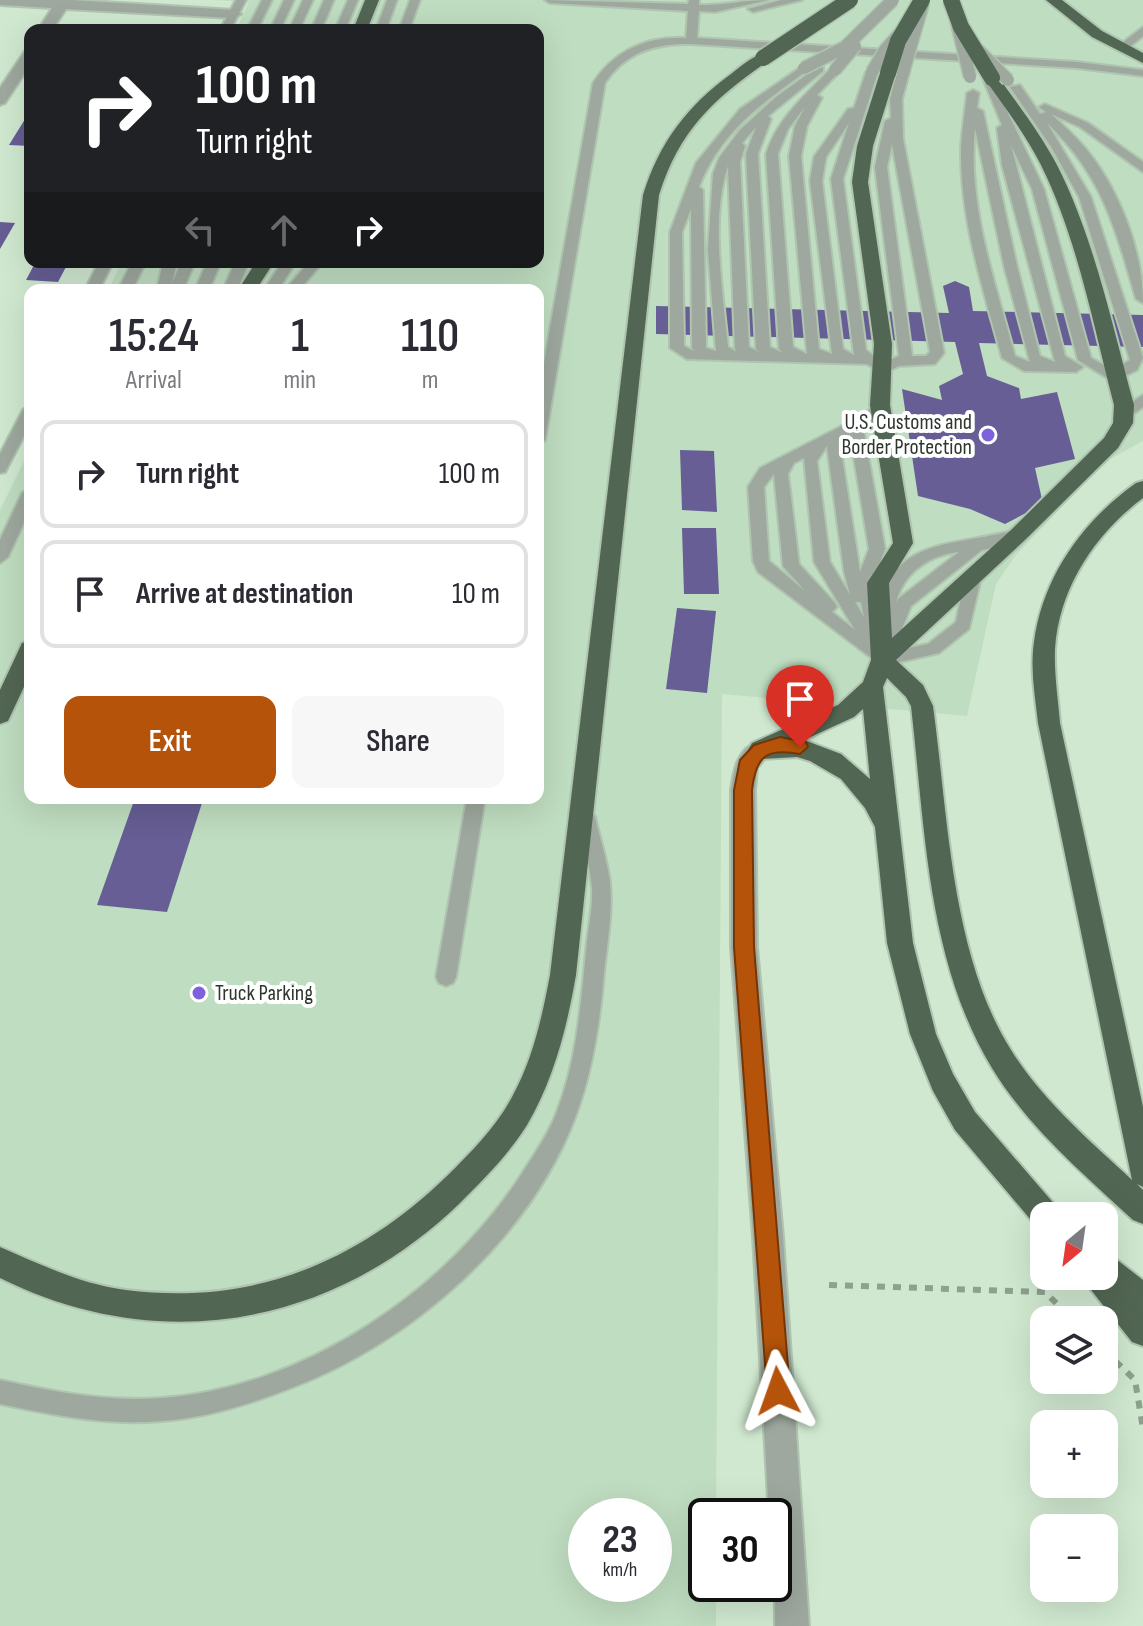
<!DOCTYPE html>
<html lang="en">
<head>
<meta charset="utf-8">
<style>
  :root { --surface:#fff; --page:#f7f7f7; --text:#2b2b33; --muted:#7c7c81; --line:#e1e1e2; --accent:#b45309 }
  body { margin:0; font-family:"Sofia Sans Condensed",sans-serif; background:var(--page); color:var(--text); height:100vh; display:flex; flex-direction:column; font-size:30px; white-space:nowrap }
  * { box-sizing:border-box; margin:0 }
  p { font-size:26px; color:var(--muted) }
  .icon { flex:none; width:44px; height:44px; fill:none; stroke:currentColor; stroke-width:2; stroke-linecap:round; stroke-linejoin:round }
  .map { position:relative; flex:1; overflow:hidden }
  .details { position:absolute; left:24px; top:284px; width:520px; height:520px; display:flex; flex-direction:column; background:var(--surface); border-radius:16px; box-shadow:0 8px 32px #0002 }
  .details>* { flex:none }
  .guide { position:absolute; left:24px; top:24px; width:520px; height:244px; border-radius:16px; box-shadow:0 8px 32px #0002; background:#202124; color:#fff; overflow:hidden }
  .needle { width:52px; rotate:209deg }
  .buttons { position:absolute; left:1030px; top:1202px; display:grid; gap:16px }
  .buttons a { display:grid; place-items:center; width:88px; height:88px; border-radius:16px; background:var(--surface); box-shadow:0 8px 32px #0002; font-size:40px }
  .speed { position:absolute; left:568px; top:1498px; display:flex; gap:16px; font-size:40px; font-weight:700; text-align:center }
  .speed>* { display:grid; place-content:center; width:104px; height:104px; border-radius:50%; background:var(--surface); box-shadow:0 8px 32px #0002; line-height:1 }
  .speed small { font-size:20px; font-weight:400 }
  .speed .limit { border:4px solid #111; border-radius:12px; background:#fff; color:#111 }
  .pin { position:absolute; display:grid; place-items:center; width:68px; height:68px; color:#fff; margin:-82px -34px; border-radius:50% 50% 50% 0; rotate:-45deg; box-shadow:0 0 8px #0007 }
  .pin .icon { rotate:45deg }
  .me { position:absolute; width:88px; margin:-44px; rotate:356deg; stroke-linejoin:round; filter:drop-shadow(0 0 6px #0008) }
  .turn { display:flex; align-items:center; gap:28px; height:168px; padding:0 40px; font-size:36px }
  .turn .icon { width:104px; height:104px; stroke-width:2.5 }
  .turn b { display:block; font-size:56px; line-height:68px }
  .lanes { display:flex; align-items:center; height:76px; padding:0 40px; background:#0003; justify-content:center; gap:40px; direction:ltr }
  .lanes .off { opacity:.35 }
  .eta { display:flex; justify-content:space-evenly; align-items:center; height:136px; text-align:center }
  .eta b { font-size:48px; font-weight:600; line-height:56px }
  .primary-button { display:flex; gap:16px; margin-top:auto; padding:16px 40px }
  .primary-button a { flex:1; height:92px; border-radius:16px; background:var(--accent); color:#fff; font-size:32px; font-weight:600; line-height:92px; text-align:center }
  .primary-button a+a { background:var(--page); color:var(--text) }
  ul { padding:0; list-style:none }
  li { display:flex; align-items:center; gap:24px; height:108px; margin:0 16px 12px; padding:0 24px; border:4px solid var(--line); border-radius:16px }
  li div { flex:1 }
  li b { display:block; font-size:30px }
  li em { font-style:normal }
  .map>svg:first-child { display:block }
</style>
</head>
<body>
<div class="map">
<svg width="1143" height="1626" viewBox="0 0 1143 1626">
  <rect width="100%" height="100%" fill="#d0e8d0"/>
  <path fill="#bfddc0" fill-rule="evenodd" d="M211 0H1143V441L1112 458 1086 482 1015 556 996 584 967 716 722 694 716 1516H706V1584H716V1626H0V510L30 449V798H538V290H108L122 262H538V30H236L249 2ZM586 1516H654V1584H586Z"/>
  <g fill="#665e94">
    <path d="M30 111V146L9 145Z"/>
    <path d="M0 222 15 223 0 249Z"/>
    <path d="M34 265 66 267 58 282 26 280Z"/>
    <path d="M955 281 969 287 973 311 1143 315V347L979 343 987 376 1019 388 1021 399 1057 392 1075 459 1035 468 1043 504 1005 524 970 509 918 496 902 389 942 400 939 386 963 374 955 342 656 334V306L949 313 943 286Z"/>
    <path d="M680 450 714 451 717 512 682 510Z"/>
    <path d="M682 528H716L719 594H684Z"/>
    <path d="M677 608 716 611 707 693 666 689Z"/>
    <path d="M135 798 202 803 167 912 97 905Z"/>
  </g>
  <g fill="none" stroke-linecap="round" stroke-linejoin="round">
    <g stroke="#afc5b0" stroke-width="4">
      <g id="lane">
        <path d="M236 0H246L230 30H220Z"/>
        <path d="M262 0H272L257 30H247Z"/>
        <path d="M284 0H294L280 30H270Z"/>
        <path d="M303 0H313L299 30H289Z"/>
        <path d="M324 0H334L321 30H311Z"/>
        <path d="M348 0H358L345 30H335Z"/>
        <path d="M387 0H397L386 30H376Z"/>
        <path d="M410 0H420L409 30H399Z"/>
        <path d="M545 0 688 4 689 0H699V5C722 6 745 0 768 0L715 12 699 11 697 38 1077 62 1143 70V76L1077 68 691 44C656 43 625 52 605 83L545 440 538 445V398L593 83C615 50 647 36 686 38L688 11 550 3Z"/>
        <path d="M781 0H802L753 12 748 9Z"/>
        <path d="M1143 27V36L1126 50H1118V46Z"/>
        <path d="M804 65 810 68 808 70C762 103 720 132 699 187L703 190 706 348 716 351 708 250 713 174 719 158 740 130 776 97 819 66 823 67V71L768 116 771 119 758 154 770 347 783 353 779 349 766 154C778 117 806 95 831 68H839V72L817 95 822 98 807 126 801 156 819 349 832 354 810 181 814 157 848 109 854 108 866 72 872 69 878 72 843 179 866 350 883 363 899 356 875 167 885 121 891 118 890 99 897 73 903 70 909 73 902 99 903 139 944 353 935 364 899 366 883 374 867 364 687 359 670 348V232L696 163 740 109ZM805 107 795 126 789 156 807 354 793 347 778 154 788 129ZM849 123 831 179 854 355 843 349 822 181 826 157ZM756 127 746 154 756 349 759 352 749 347 740 162 745 146 742 143ZM892 144 930 352 926 356H912L887 167ZM728 166 735 349 737 352 728 347C723 293 710 217 728 166ZM691 209 692 348 694 351 684 346 682 232Z"/>
        <path d="M985 66 991 69 1006 109 1044 189 1091 358 1113 370 1130 360 1079 197 1052 148 1010 87 1020 85 1040 114 1046 112 1039 107 1045 104 1088 123 1143 162V172L1080 127 1051 114C1063 125 1075 136 1086 149 1119 189 1143 251 1143 303L1136 299C1115 228 1103 176 1047 123L1091 197 1143 358 1137 370 1125 376 1122 381H1112L1078 360 1032 189 1011 145 1065 356 1083 367 1076 372 1024 371 1002 358C984 292 961 223 961 154 961 134 965 113 967 93L973 90 979 93 977 108 983 111 1017 266 1040 356 1055 362 1002 165 997 128 1002 125 979 69ZM975 128 1004 266 1030 362 1015 356C995 282 967 205 975 128Z"/>
        <path d="M99 262H113L99 290H85Z"/>
        <path d="M132 262H146L132 290H118Z"/>
        <path d="M163 262H177L172 284 181 262H195L183 290H157Z"/>
        <path d="M207 262H221L209 290H195Z"/>
        <path d="M235 262H249L237 290H223Z"/>
        <path d="M282 262H296L278 290H264Z"/>
        <path d="M309 262H323L299 290H285Z"/>
        <path d="M1143 395V407L1130 416H1120V410Z"/>
        <path d="M880 400 887 405 864 433 885 549 873 581 879 610C892 534 962 547 1018 529L1026 535 1009 545 982 550 911 606 893 651 928 644 956 622 965 578 973 572 981 578 969 629 939 653 882 666 758 572 753 561 748 487 760 468 867 413 875 402ZM850 434 869 549 860 572 841 451 842 443ZM827 446 844 571 850 595 830 562 817 461ZM804 458 814 562 855 630 832 612 837 607 835 603 799 564 788 474 794 463ZM774 474 783 566 805 591 769 561 764 487ZM959 552 898 599 896 603C903 573 929 555 959 552ZM855 602H861L864 617ZM881 619 889 620 880 643 870 627 879 626Z"/>
        <path d="M30 405V424L5 472 0 473V454L23 410Z"/>
        <path d="M30 488V509L8 557 0 563V540L22 493Z"/>
        <path d="M467 798H485L456 977 453 983 446 986 439 983 436 977Z"/>
        <path d="M586 809 592 812 595 817C600 839 607 860 610 882 613 912 607 943 604 973 600 1021 593 1069 576 1115 531 1238 411 1343 291 1388 250 1404 206 1418 162 1421 106 1426 54 1415 0 1404V1380C56 1392 104 1402 161 1398 305 1388 448 1290 523 1172 535 1153 548 1135 556 1114 578 1059 581 1000 587 942 589 924 593 906 592 888 590 864 582 840 577 817L580 812Z"/>
      </g>
    </g>
    <g stroke="#afc5b0" stroke-width="4">
      <g id="street">
        <path d="M0 0H72L234 10 241 14 234 18 66 9 52 30H38L52 8 0 5Z"/>
        <path d="M30 50V65L5 103 0 105V88L25 51Z"/>
        <path d="M760 741 768 743 772 750 757 768 755 790 757 947 783 1237 809 1626H775L774 1516H769L753 1237 731 947V790C734 769 737 748 760 741Z"/>
      </g>
    </g>
    <g stroke="#afc5b0" stroke-width="4">
      <g id="highway">
        <path d="M365 0H379L367 30H353Z"/>
        <path d="M1046 0H1062L1102 31 1143 53V63L1092 37Z"/>
        <path d="M763 54 768 55V61C713 100 680 129 659 195L576 975C567 1027 554 1079 527 1125 509 1154 484 1179 460 1203 332 1327 159 1357 0 1278V1247C42 1265 80 1284 126 1290 252 1306 357 1263 447 1176 471 1152 496 1127 512 1097 533 1059 542 1017 550 975L643 195C659 143 687 106 731 74 741 66 751 57 763 54Z"/>
        <path d="M888 68 896 73 873 146 868 182 892 344 890 405 913 543 889 583 892 638 1011 530 1104 438 1113 423 1114 405C1093 325 1078 240 1041 165 1025 134 1004 106 984 78L987 75H997C1018 105 1041 134 1058 167 1095 241 1112 325 1134 405L1133 423 1118 448 1025 540 896 660 923 685 933 706C948 815 951 955 1011 1050 1042 1100 1089 1140 1132 1180L1038 723C1035 696 1030 669 1034 642 1043 576 1083 521 1136 483L1143 481V498C1095 534 1059 588 1055 649 1054 674 1058 698 1060 723L1143 1107V1187L1137 1184 1143 1190V1224L1133 1220C1083 1174 1027 1126 992 1068 927 961 925 827 911 706L906 697 887 678 883 687 913 943 936 1034 953 1074 975 1112 1056 1206 1060 1216H1044V1230L1036 1226 955 1130 933 1091 910 1034 887 943 875 827 865 808 841 779 810 761 797 757 760 759 752 757 748 750 752 743 838 705 863 682 871 660 867 583 893 543 870 405 874 344 852 182 857 146 880 73ZM863 709 870 779 841 754 804 740 854 717Z"/>
        <path d="M256 262H274L256 290H238Z"/>
        <path d="M30 641V674L8 721 0 724V690L22 643Z"/>
        <path d="M1106 1254 1116 1259 1143 1280V1346L1132 1342 1088 1286 1083 1276H1104Z"/>
      </g>
    </g>
    <g stroke="#8ea08e" stroke-width="6" stroke-dasharray="8 8" stroke-linecap="butt">
      <path d="M829 1285 1045 1292 1073 1320"/>
      <path d="M1104 1350 1135 1380 1143 1429"/>
    </g>
    <use href="#lane" fill="#9ea89e" fill-rule="evenodd"/>
    <use href="#street" fill="#9ea89e" fill-rule="evenodd"/>
    <use href="#highway" fill="#526753" fill-rule="evenodd"/>
    <g stroke="#afc5b0" stroke-width="15" stroke-linecap="butt">
      <g id="lane-bridge">
        <path d="M956 19 970 77"/>
        <path d="M978 50 1008 80"/>
        <path d="M804 68 845 47 893 0"/>
        <path d="M835 70 855 46"/>
        <path d="M872 72 885 50 903 30"/>
        <path d="M903 73 923 3"/>
      </g>
    </g>
    <g stroke="#afc5b0" stroke-width="19" stroke-linecap="butt">
      <g id="highway-bridge">
        <path d="M951 0 961 27 992 78"/>
        <path d="M763 58 850 0"/>
        <path d="M888 73 898 41 922 0"/>
      </g>
    </g>
    <use href="#lane-bridge" stroke="#9ea89e" stroke-width="12"/>
    <use href="#highway-bridge" stroke="#526753" stroke-width="16"/>
  </g>
  <path fill="#b45309" stroke="#753606" stroke-width="2" d="M780 737 806 742 808 747 800 754C766 748 756 756 752 790L754 947 790 1391 787 1400 778 1403 770 1400 767 1391 734 947V790L740 760 754 745Z"/>
  <g fill="#7e62dd" stroke="#fff" stroke-width="3">
    <circle cx="988" cy="435" r="8"/>
    <circle cx="199" cy="993" r="8"/>
  </g>
  <g text-anchor="middle" dominant-baseline="central" stroke-width="8" stroke-linejoin="round" paint-order="stroke">
    <g font-size="22" fill="#2d372e" stroke="#fff" text-anchor="end">
      <text x="972" y="422">U.S. Customs and<tspan x="972" dy="25">Border Protection</tspan></text>
      <text x="215" y="993" text-anchor="start">Truck Parking</text>
    </g>
  </g>
</svg>
<div class="buttons">
<a><svg class="needle" viewBox="-14 -14 28 28"><path d="M0-13l5 13h-10z" fill="#e53935"/><path d="M0 13l5-13h-10z" fill="#7c7c81"/></svg></a>
<a><svg class="icon" aria-label="layers" viewBox="0 0 24 24"><path d="M12 4l9 5-9 5-9-5zM3 14l9 5 9-5"/></svg></a>
<a>+</a>
<a>−</a>
</div>
<div class="speed"><div>23<small>km/h</small></div><div class="limit">30</div></div>
<div class="pin" style="left:800px;top:747px;background:#d93025"><svg class="icon" aria-label="arrive" viewBox="0 0 24 24"><path d="M6 21V4h12l-3 4 3 4H6"/></svg></div>
<svg class="me" style="left:778px;top:1391px" viewBox="-20 -20 40 40"><path d="M0-17L14 15 0 8-14 15z" fill="#b45309" stroke="#fff" stroke-width="4"/></svg>
<div class="guide">
<div class="turn"><svg class="icon" aria-label="right" viewBox="0 0 24 24"><path d="M7 20v-9h11M14 6l5 5-5 5"/></svg><div><b>100 m</b>Turn right</div></div>
<div class="lanes"><svg class="icon off" aria-label="left" viewBox="0 0 24 24"><path d="M17 20v-9H6M10 6l-5 5 5 5"/></svg><svg class="icon off" aria-label="ahead" viewBox="0 0 24 24"><path d="M12 20V5M6 11l6-6 6 6"/></svg><svg class="icon" aria-label="right" viewBox="0 0 24 24"><path d="M7 20v-9h11M14 6l5 5-5 5"/></svg></div>
</div>
<section class="details">
<div class="eta">
<div><b>15:24</b><p>Arrival</p></div>
<div><b>1</b><p>min</p></div>
<div><b>110</b><p>m</p></div>
</div>
<ul>
<li><svg class="icon" aria-label="right" viewBox="0 0 24 24"><path d="M7 20v-9h11M14 6l5 5-5 5"/></svg><div><b>Turn right</b></div><em>100 m</em></li>
<li><svg class="icon" aria-label="arrive" viewBox="0 0 24 24"><path d="M6 21V4h12l-3 4 3 4H6"/></svg><div><b>Arrive at destination</b></div><em>10 m</em></li>
</ul>
<div class="primary-button"><a>Exit</a><a>Share</a></div>
</section>
</div>
</body>
</html>
